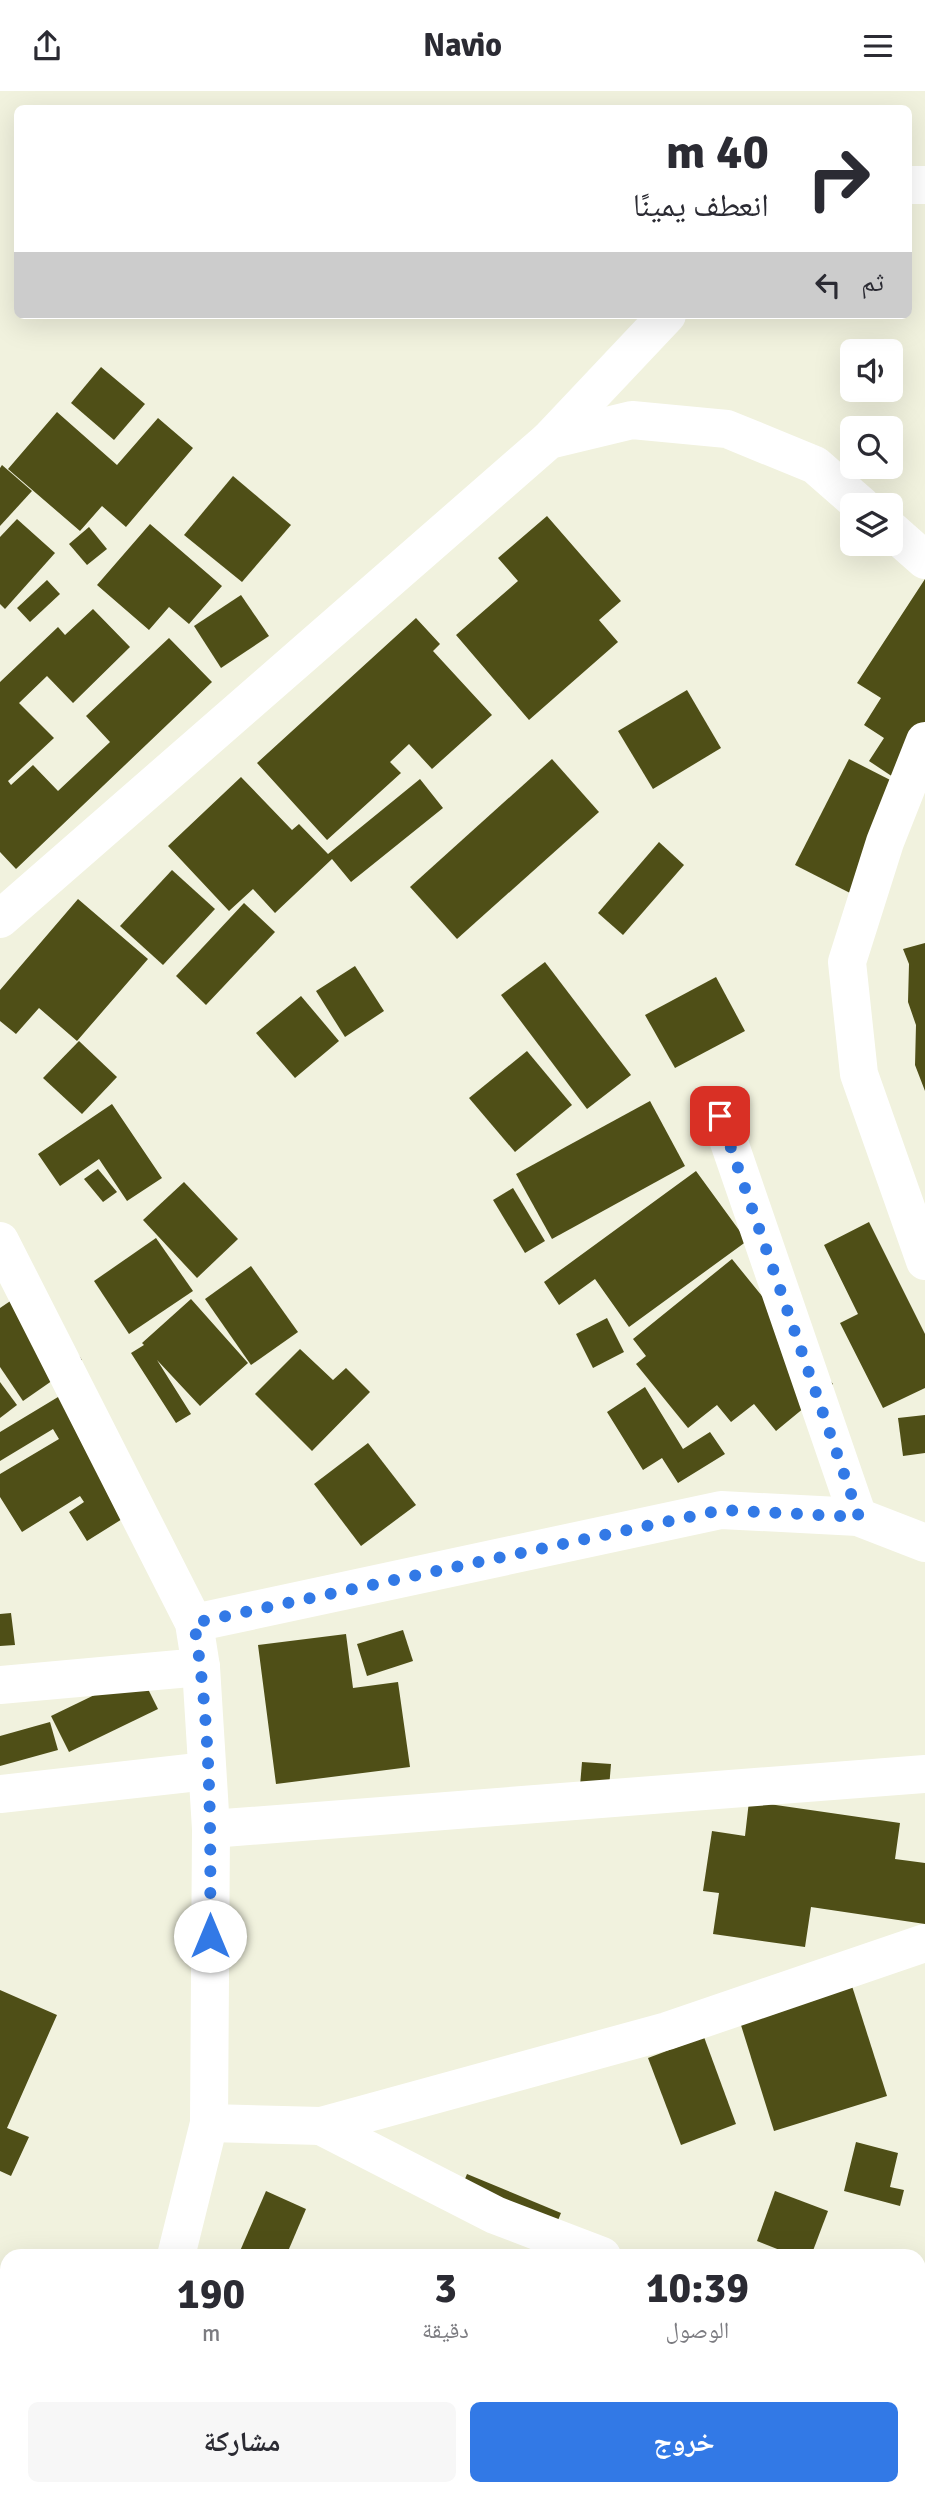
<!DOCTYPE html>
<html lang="ar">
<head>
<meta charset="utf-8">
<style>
  :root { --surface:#fff; --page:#f7f7f7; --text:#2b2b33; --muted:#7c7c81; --accent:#3279e6 }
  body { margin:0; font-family:Signika,"Noto Naskh Arabic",sans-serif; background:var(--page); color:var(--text); direction:rtl; height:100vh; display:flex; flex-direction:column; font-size:26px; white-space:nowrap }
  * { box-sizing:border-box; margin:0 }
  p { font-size:23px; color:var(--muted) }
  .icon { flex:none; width:38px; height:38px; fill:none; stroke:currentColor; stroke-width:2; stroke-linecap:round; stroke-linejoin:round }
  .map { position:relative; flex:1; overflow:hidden; direction:ltr }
  .side { position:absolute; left:0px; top:2158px; width:926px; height:247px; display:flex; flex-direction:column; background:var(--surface); border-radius:21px 21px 0 0; box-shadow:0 7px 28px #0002; direction:rtl }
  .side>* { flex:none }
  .banner { position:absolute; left:14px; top:14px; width:898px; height:214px; border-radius:10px; box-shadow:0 7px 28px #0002; direction:rtl; background:#fff; color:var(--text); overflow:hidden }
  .buttons { position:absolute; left:840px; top:248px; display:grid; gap:14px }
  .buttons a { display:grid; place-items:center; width:63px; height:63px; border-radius:10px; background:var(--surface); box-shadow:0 7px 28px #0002; font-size:35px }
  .pin { position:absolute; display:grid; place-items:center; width:60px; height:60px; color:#fff; margin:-30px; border-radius:14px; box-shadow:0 4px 10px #0006 }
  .me { position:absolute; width:77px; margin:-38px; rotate:0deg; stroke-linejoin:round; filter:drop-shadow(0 0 5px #0008) }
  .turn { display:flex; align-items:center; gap:24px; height:147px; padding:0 28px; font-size:32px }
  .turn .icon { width:91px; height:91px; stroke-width:2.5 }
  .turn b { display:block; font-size:49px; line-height:60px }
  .then { display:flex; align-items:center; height:66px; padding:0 28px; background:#0003; gap:14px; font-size:26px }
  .eta { display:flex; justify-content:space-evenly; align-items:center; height:119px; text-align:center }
  .eta b { font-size:42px; font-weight:700; line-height:49px }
  .button { display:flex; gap:14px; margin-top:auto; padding:14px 28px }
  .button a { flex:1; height:80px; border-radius:10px; background:var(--accent); color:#fff; font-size:28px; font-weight:700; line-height:80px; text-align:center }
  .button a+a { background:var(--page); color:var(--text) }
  header { display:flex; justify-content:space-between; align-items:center; height:91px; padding:0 28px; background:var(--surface); font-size:32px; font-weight:700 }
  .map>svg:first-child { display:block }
</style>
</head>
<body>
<header><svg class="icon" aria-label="menu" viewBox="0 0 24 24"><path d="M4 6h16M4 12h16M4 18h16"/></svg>Navio<svg class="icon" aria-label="share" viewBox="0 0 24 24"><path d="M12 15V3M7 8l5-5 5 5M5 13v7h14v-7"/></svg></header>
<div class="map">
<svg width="925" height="2404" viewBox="0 0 925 2404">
  <rect width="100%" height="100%" fill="#f1f2de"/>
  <g fill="#4f4f17">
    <path d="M101 276 145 313 114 349 71 312Z"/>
    <path d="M57 321 117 374 158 327 193 357 126 436 102 415 80 440 8 378Z"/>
    <path d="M2 374 32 400 0 435V377Z"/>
    <path d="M233 385 291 434 242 491 184 444Z"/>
    <path d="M547 425 621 510 599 529 618 551 529 629 456 544 518 490 498 467Z"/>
    <path d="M17 428 55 462 5 518 0 513V446Z"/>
    <path d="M150 433 222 495 189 533 169 516 149 539 97 494Z"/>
    <path d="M89 436 107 458 87 474 69 453Z"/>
    <path d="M925 488V644L896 688 869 670 884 647 864 634 881 607 857 592Z"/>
    <path d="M47 489 60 503 30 531 17 517Z"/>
    <path d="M241 504 269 545 221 577 194 535Z"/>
    <path d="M93 518 130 556 73 612 47 585 19 612 54 647 8 690 11 694 33 674 58 700 110 651 86 625 169 547 212 591 16 778 0 761V591L58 536 65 544Z"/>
    <path d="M416 527 440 553 433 560 492 624 432 678 409 653 390 671 401 682 327 749 257 672Z"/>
    <path d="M687 599 721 657 653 698 618 640Z"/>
    <path d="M552 668 599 721 457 848 410 796Z"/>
    <path d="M849 668 904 696 850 802 795 774Z"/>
    <path d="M241 686 292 739 299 733 328 763 420 688 443 717 351 791 332 768 275 822 253 798 229 820 168 755Z"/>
    <path d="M659 751 684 774 623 844 598 822Z"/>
    <path d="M172 779 215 818 163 874 120 835Z"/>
    <path d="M78 808 148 868 77 950 39 917 16 943 0 930V899Z"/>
    <path d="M244 812 275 841 206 914 176 885Z"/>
    <path d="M925 852V1000L915 974 916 934 908 911 909 873 903 858Z"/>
    <path d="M545 871 631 984 587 1018 501 904Z"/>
    <path d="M355 875 384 920 345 946 316 900Z"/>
    <path d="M716 886 745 940 675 977 645 924Z"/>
    <path d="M301 905 339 950 295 987 256 942Z"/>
    <path d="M79 950 117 986 82 1023 43 987Z"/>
    <path d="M527 960 572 1014 515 1061 469 1007Z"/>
    <path d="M650 1010 685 1075 552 1148 516 1083Z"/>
    <path d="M112 1013 162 1087 127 1110 99 1068 60 1095 38 1063Z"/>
    <path d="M98 1078 117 1101 103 1111 84 1088Z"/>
    <path d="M696 1080 747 1150 629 1236 595 1188 559 1214 544 1191Z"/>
    <path d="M184 1091 238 1148 197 1187 143 1129Z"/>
    <path d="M513 1097 545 1150 525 1162 493 1109Z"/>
    <path d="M869 1131 925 1243V1297L883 1317 840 1232 858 1223 824 1154Z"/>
    <path d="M156 1147 193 1200 129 1243 94 1190Z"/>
    <path d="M732 1168 833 1293 776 1340 754 1313 731 1331 717 1314 688 1337 636 1273 646 1265 633 1248Z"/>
    <path d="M251 1175 298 1241 251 1274 205 1208Z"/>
    <path d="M31 1196 82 1269 23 1310 0 1276V1217Z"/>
    <path d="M191 1208 248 1272 200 1315 157 1269 191 1323 176 1332 131 1262 144 1254 142 1252Z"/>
    <path d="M607 1227 624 1261 593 1277 576 1243Z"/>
    <path d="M300 1258 333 1289 346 1277 370 1301 312 1360 255 1303Z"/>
    <path d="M0 1291 17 1314 0 1327Z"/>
    <path d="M645 1296 683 1358 710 1341 725 1363 678 1392 662 1367 643 1379 607 1321Z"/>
    <path d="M63 1303 135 1420 87 1450 69 1421 84 1411 80 1405 22 1441 0 1406V1383L59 1348 53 1338 0 1370V1341Z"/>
    <path d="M925 1324V1362L903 1365 898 1327Z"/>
    <path d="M368 1352 416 1414 361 1455 314 1393Z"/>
    <path d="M11 1522 15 1554 0 1555V1523Z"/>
    <path d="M403 1539 413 1570 367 1585 357 1553Z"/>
    <path d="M346 1543 353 1597 398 1591 410 1676 276 1693 258 1554Z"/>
    <path d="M140 1582 158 1618 69 1661 51 1625Z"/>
    <path d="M50 1631 58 1659 0 1675V1645Z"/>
    <path d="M582 1671 611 1673 609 1697 580 1695Z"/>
    <path d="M749 1710 900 1732 895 1768 925 1772V1833L811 1816 805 1856 713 1843 719 1802 703 1800 712 1740 745 1745Z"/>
    <path d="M852 1895 887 2005 774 2040 740 1931Z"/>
    <path d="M0 1899 57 1924 7 2037 29 2046 11 2085 0 2080Z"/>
    <path d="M704 1946 736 2033 681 2054 648 1967Z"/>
    <path d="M856 2051 898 2062 890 2096 904 2099 900 2115 844 2100Z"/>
    <path d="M467 2083 561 2122 547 2156 453 2118Z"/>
    <path d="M266 2100 306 2118 286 2165H252L240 2160Z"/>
    <path d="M775 2100 828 2120 811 2165H795L757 2150Z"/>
    <path d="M919 2342 925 2344V2404H479V2398H919Z"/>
    <path d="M0 2375 7 2392 0 2395Z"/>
    <path d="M157 2398H350L349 2404H157Z"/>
  </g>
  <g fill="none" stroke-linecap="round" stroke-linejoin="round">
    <g stroke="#fff" stroke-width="38">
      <path d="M908 94H925"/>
      <path d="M549 349 667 224"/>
      <path d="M891 439 925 469"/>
      <path d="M925 650 885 751 847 871 859 983 925 1170"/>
      <path d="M0 828 549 349 632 329 727 338 815 374 862 415"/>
      <path d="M720 1025 858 1426"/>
      <path d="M0 1150 194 1532 201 1576 211 1738 209 2032 176 2165"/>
      <path d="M194 1532 721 1419 858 1426 925 1452"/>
      <path d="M0 1594 201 1576"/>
      <path d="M0 1703 207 1680"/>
      <path d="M211 1738 925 1683"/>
      <path d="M209 2032 321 2035 667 1940 925 1852"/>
      <path d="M321 2035 495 2124 602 2165"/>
      <path d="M0 2218 7 2217"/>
      <path d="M919 2227 925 2229"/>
      <path d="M919 2304 925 2306"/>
      <path d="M105 2404 108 2398"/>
    </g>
  </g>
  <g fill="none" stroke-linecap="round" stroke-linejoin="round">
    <path stroke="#3279e6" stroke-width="12" stroke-dasharray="0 21.6" d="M210 1845C211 1742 211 1634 194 1532L721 1419 859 1426 720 1025"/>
  </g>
</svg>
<div class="buttons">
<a><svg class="icon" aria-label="sound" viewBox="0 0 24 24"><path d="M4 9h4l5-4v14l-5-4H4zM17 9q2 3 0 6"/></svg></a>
<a><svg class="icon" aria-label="search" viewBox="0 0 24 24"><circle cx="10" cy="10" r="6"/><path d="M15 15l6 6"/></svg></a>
<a><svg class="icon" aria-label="layers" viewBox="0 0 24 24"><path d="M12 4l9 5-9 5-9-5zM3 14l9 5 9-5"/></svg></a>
</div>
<div class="pin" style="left:720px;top:1025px;background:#d93025"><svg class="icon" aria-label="arrive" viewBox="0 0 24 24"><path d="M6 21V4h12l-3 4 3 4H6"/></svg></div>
<svg class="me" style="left:210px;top:1845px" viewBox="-20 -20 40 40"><circle r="19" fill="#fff"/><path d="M0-13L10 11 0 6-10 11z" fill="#3279e6"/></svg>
<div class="banner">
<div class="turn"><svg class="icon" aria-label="right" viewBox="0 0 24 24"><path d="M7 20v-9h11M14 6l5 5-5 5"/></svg><div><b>40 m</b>انعطف يمينًا</div></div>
<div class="then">ثم<svg class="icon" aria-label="left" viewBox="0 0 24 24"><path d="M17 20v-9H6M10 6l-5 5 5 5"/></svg></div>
</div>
<section class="side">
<div class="eta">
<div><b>10:39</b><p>الوصول</p></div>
<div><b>3</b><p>دقيقة</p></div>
<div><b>190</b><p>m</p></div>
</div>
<div class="button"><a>خروج</a><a>مشاركة</a></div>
</section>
</div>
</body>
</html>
